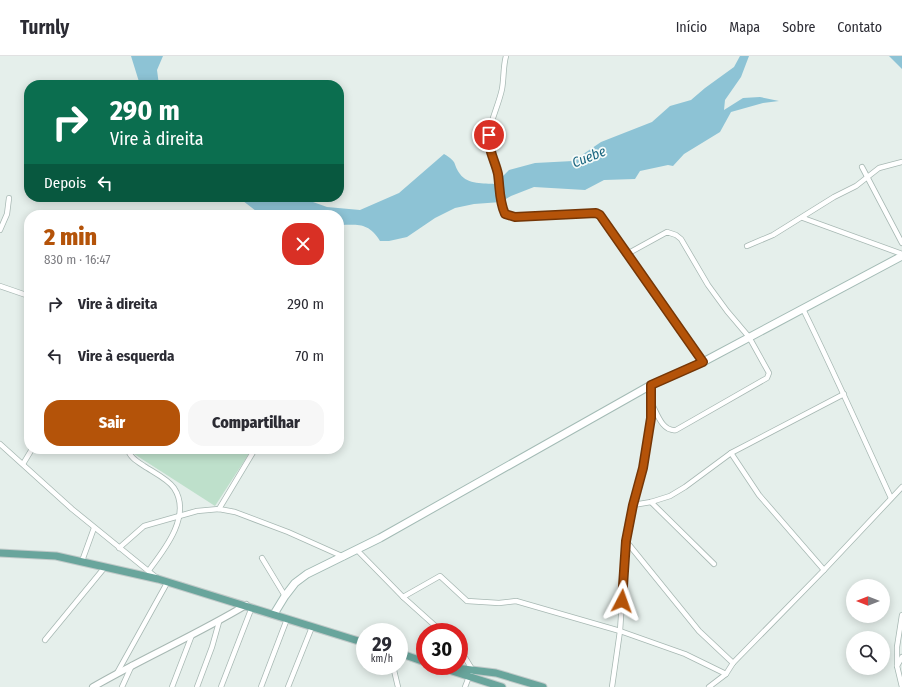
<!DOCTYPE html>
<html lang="pt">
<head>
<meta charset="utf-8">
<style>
  :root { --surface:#fff; --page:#f7f7f7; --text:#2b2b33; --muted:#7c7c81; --line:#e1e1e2; --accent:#b45309 }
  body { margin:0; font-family:"Fira Sans Condensed",sans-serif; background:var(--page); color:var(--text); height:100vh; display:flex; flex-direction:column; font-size:15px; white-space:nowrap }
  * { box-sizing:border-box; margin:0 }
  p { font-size:13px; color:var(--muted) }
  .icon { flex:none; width:22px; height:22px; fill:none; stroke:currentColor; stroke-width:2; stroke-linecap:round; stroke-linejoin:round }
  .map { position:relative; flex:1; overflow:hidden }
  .drawer { position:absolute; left:24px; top:154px; width:320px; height:244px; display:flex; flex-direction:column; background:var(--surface); border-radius:16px; box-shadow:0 2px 10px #0003 }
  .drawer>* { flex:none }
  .banner { position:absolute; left:24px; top:24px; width:320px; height:122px; border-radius:16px; box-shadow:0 2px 10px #0003; background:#0b6e4f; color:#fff; overflow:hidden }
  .needle { width:26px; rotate:270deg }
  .fabs { position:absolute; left:846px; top:523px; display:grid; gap:8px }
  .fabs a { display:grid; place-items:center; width:44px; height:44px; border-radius:50%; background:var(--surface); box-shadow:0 2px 10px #0003; font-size:20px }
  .speed { position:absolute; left:356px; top:567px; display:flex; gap:8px; font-size:20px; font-weight:700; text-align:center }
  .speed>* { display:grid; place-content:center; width:52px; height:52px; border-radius:50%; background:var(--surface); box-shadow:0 2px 10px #0003; line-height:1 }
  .speed small { font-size:10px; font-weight:400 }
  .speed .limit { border:6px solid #d22; background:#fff; color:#111 }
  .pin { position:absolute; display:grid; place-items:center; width:34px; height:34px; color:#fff; margin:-17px; border:2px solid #fff; border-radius:50%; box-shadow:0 1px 4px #0007 }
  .me { position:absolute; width:44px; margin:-22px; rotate:4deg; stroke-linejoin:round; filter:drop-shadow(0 0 3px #0008) }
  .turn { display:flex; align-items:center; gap:14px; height:84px; padding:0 20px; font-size:18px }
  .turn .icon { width:52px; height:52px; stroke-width:2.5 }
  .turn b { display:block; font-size:28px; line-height:34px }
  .then { display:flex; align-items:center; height:38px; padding:0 20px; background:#0003; gap:8px; font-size:15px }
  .round { display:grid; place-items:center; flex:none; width:42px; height:42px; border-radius:16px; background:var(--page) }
  .summary { display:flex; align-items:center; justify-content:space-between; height:68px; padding:0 20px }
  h1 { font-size:24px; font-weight:800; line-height:30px; color:var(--accent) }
  .button { display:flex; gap:8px; margin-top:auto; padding:8px 20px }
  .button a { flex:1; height:46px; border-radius:16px; background:var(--accent); color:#fff; font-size:16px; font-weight:800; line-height:46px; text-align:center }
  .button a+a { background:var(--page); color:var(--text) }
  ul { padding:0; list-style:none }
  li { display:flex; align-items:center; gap:12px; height:52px; padding:0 20px }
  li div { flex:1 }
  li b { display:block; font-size:15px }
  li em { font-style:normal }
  header { display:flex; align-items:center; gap:24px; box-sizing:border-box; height:56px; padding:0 20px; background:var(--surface); border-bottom:1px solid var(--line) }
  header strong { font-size:19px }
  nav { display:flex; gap:22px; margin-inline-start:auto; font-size:14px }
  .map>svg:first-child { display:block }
</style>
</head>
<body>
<header>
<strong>Turnly</strong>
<nav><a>Início</a><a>Mapa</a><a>Sobre</a><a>Contato</a></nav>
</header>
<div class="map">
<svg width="902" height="631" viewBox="0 0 902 631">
  <rect width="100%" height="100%" fill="#e5efeb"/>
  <path fill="#bee0cb" d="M133 393H252L215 450 131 396Z"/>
  <g fill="#8dc3d5">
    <path d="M131 0H163L157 14 159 29H140Z"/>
    <path d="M740 0H749L741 21 725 44 724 54 743 42 760 41 779 45 763 47 731 56 720 76 684 98 673 110 668 109 640 115 635 123 604 124 585 134 534 131 511 140 501 146 474 148 455 152 435 162 407 181 389 185H380C368 166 358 169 339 169V159H261L238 141H299L327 151 360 154 399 137 444 98C459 107 452 107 460 118 468 129 484 127 495 128L509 114 535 107 573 105 601 86 652 66 670 50 691 44 705 32 734 11Z"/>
    <path d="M889 0H902V13Z"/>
  </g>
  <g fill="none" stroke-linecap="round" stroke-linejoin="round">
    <g stroke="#a7b8b3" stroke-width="6">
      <g id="minor">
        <path d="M506 0C503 11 504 22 502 33 499 48 491 63 489 78 487 92 493 103 497 116 501 130 499 144 505 158L515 161 596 157 600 159 703 306"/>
        <path d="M862 111 902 187"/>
        <path d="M803 162 902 198"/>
        <path d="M0 174 7 158 9 142"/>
        <path d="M747 190 773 179 834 141 856 130 879 112 902 106"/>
        <path d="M627 198 667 176 676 179 681 183 708 229 727 255 749 281 769 317 767 322 676 374C662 376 657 357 651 346"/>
        <path d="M0 230 29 240"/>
        <path d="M803 253C834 316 862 379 891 442"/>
        <path d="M651 329V362L647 391 626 485 699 575 733 607"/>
        <path d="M0 388 72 453 157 522"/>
        <path d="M128 393C129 401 138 406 144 410 153 416 168 423 174 432 192 459 165 493 149 514"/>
        <path d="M731 397 759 439 824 514"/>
        <path d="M23 408 32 393"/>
        <path d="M651 446 714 508"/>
        <path d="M633 449 651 446 670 440 685 431 731 397 844 338"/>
        <path d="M219 453 255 393"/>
        <path d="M119 492 144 470 197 455 219 453 235 456 288 476 344 501"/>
        <path d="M357 494 403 541 442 576"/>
        <path d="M262 502 285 540"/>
        <path d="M82 505 94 472"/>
        <path d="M403 541 440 520 467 545 499 547 516 545 620 575 685 598 726 618"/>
        <path d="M45 584 105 511"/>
        <path d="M459 592 472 613 465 631"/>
        <path d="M902 601 897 610 902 631"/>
        <path d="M393 610 398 631"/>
        <path d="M897 610V591L902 559"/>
        <path d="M117 617 167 527"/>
        <path d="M122 631 132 609"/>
        <path d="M172 631 192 579"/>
        <path d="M197 631 212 591 219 566"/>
        <path d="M221 631 252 551"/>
        <path d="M261 631 287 563"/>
        <path d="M288 631 312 571"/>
        <path d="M612 631 620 575 626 485"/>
        <path d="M709 631 726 618 733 607 824 514 902 431"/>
      </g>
    </g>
    <g stroke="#a7b8b3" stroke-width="8">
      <path id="tertiary" d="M93 631C143 602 196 579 246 549"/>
    </g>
    <g stroke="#a3bbb5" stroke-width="9">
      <path id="secondary" d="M274 558 285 540 295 527 307 518 380 482 651 329 703 306 902 200"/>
    </g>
    <g stroke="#c1cac9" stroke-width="9">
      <g id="primary">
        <path d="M0 497 56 500 158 523 365 587"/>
        <path d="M399 597 425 606"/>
        <path d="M439 610 496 617 543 631"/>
        <path d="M449 614 502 631"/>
      </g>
    </g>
    <use href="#minor" stroke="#fff" stroke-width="4.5"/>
    <use href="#tertiary" stroke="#fff" stroke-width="6"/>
    <use href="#secondary" stroke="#fff" stroke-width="7"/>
    <use href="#primary" stroke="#69a59c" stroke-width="7"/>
  </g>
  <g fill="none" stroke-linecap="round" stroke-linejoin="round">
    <g stroke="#753606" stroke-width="10">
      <path id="route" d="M489 79C488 95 495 104 498 118 500 132 499 145 505 158L515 161 596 157 600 159 703 306 651 329V362L643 412 633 449 626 485 622 545"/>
    </g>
    <use href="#route" stroke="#b45309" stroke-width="7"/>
  </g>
  <g text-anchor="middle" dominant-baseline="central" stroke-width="3.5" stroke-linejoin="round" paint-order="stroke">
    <g font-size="14" font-style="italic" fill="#1b6681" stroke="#f6fbf9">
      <text transform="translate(589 101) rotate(-22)">Cuebe</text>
    </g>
  </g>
</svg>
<div class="fabs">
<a><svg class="needle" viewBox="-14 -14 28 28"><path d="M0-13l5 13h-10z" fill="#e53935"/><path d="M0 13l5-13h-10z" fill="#7c7c81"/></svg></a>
<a><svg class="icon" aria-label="search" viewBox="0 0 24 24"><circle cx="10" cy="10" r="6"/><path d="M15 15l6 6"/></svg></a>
</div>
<div class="speed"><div>29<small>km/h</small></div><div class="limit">30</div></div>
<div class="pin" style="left:489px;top:79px;background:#d93025"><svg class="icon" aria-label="arrive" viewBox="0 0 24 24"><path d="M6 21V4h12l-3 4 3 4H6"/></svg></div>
<svg class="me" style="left:622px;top:545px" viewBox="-20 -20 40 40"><path d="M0-17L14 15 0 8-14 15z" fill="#b45309" stroke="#fff" stroke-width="4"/></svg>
<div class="banner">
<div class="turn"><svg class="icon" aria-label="right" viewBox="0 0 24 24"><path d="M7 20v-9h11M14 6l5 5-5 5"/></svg><div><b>290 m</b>Vire à direita</div></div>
<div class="then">Depois<svg class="icon" aria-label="left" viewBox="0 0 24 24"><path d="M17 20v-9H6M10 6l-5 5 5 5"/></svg></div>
</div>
<section class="drawer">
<div class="summary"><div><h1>2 min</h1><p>830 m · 16:47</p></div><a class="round" style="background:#d93025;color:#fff"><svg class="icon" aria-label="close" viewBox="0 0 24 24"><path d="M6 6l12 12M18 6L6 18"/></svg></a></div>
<ul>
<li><svg class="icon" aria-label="right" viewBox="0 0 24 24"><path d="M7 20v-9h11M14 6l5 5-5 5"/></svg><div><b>Vire à direita</b></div><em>290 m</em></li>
<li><svg class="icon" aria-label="left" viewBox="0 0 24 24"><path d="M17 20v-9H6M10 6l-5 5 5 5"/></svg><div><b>Vire à esquerda</b></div><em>70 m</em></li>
</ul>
<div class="button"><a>Sair</a><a>Compartilhar</a></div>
</section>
</div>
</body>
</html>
